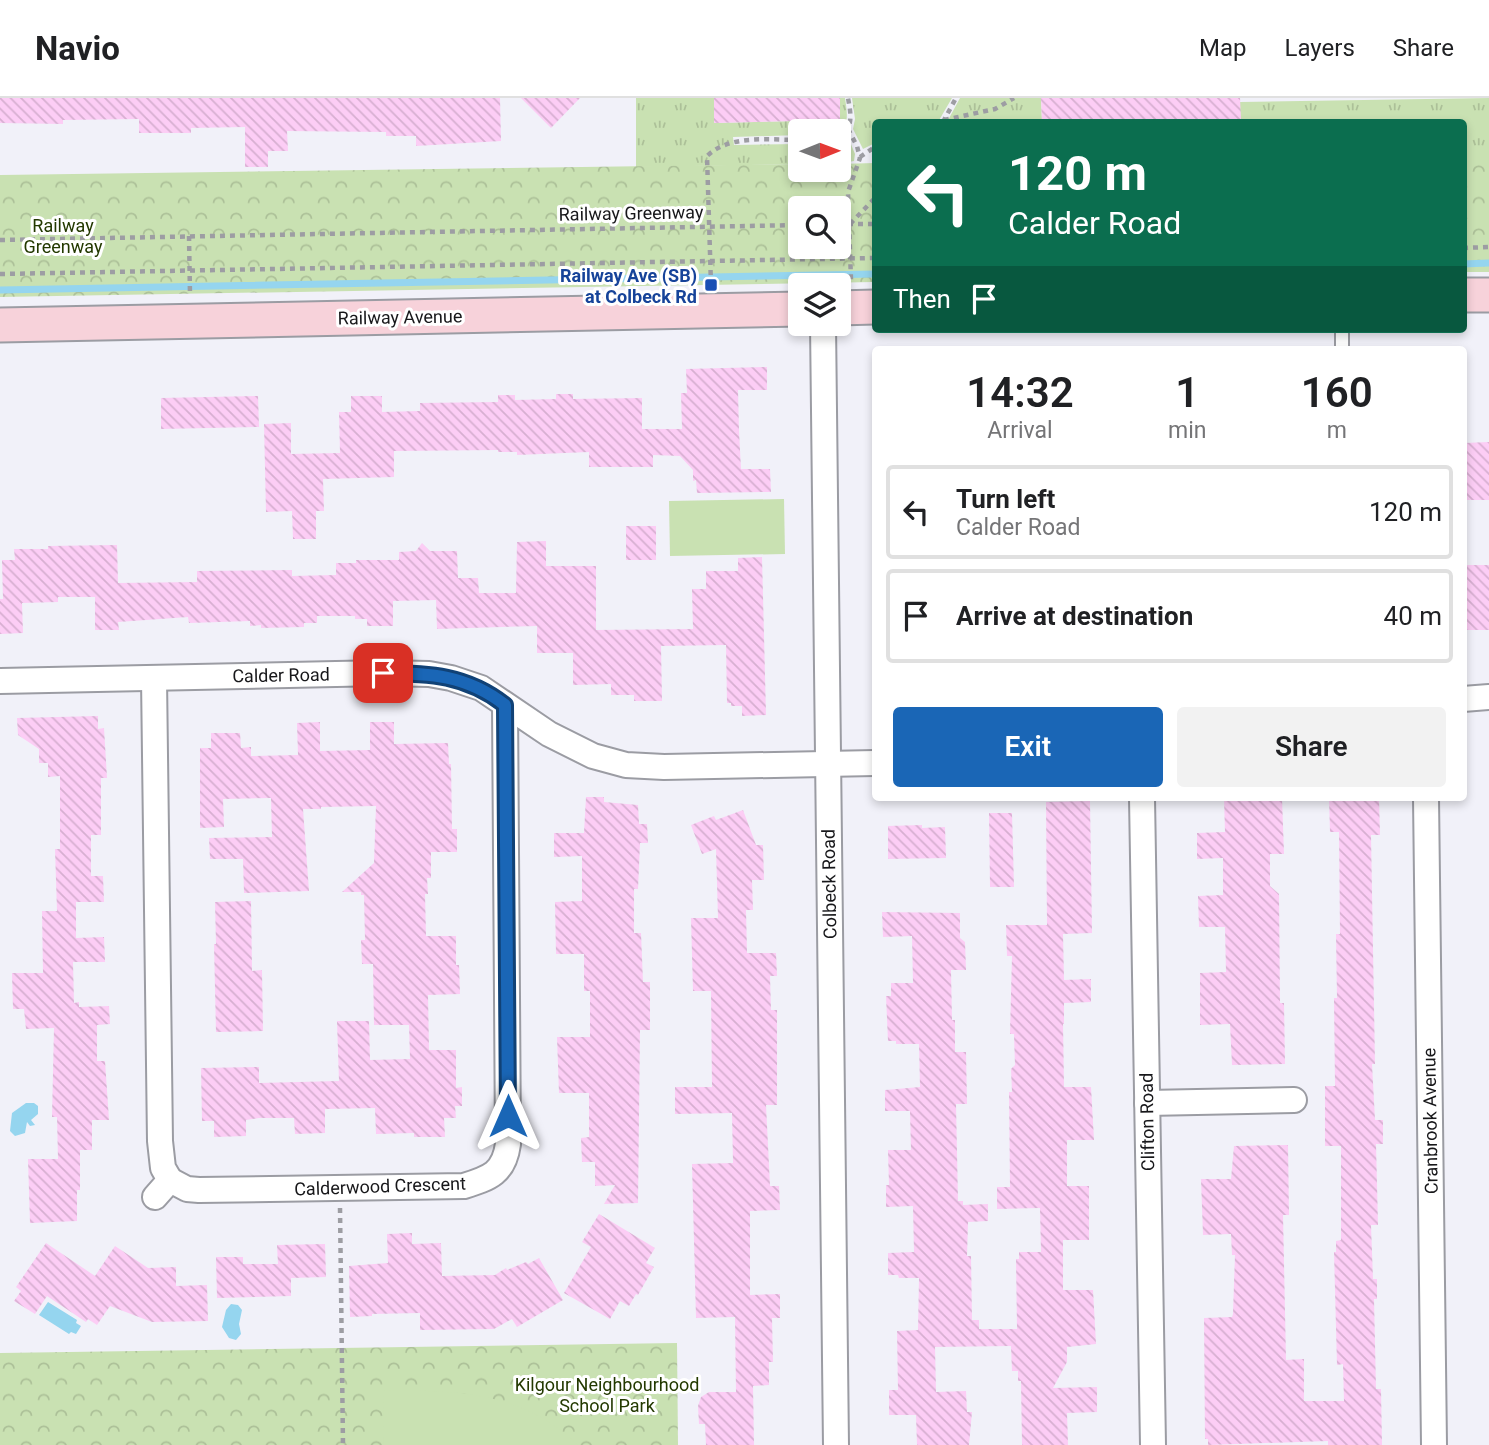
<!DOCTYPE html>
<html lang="en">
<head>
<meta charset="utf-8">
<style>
  :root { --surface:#fff; --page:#f2f2f2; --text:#202124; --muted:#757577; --line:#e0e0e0; --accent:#1a66b6 }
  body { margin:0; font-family:Roboto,sans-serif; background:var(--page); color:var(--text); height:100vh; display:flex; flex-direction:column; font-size:26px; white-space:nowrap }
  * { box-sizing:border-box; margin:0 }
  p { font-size:23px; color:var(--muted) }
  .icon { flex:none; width:38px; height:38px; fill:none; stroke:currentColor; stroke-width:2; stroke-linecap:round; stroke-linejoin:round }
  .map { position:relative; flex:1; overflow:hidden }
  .panel { position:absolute; left:872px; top:248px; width:595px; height:455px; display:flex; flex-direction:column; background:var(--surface); border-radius:7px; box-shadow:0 4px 10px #0003 }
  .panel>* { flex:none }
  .hud { position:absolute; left:872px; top:21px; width:595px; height:214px; border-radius:7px; box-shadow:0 4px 10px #0003; background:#0b6e4f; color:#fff; overflow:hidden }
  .needle { width:46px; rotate:89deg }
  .controls { position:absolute; left:788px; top:21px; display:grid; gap:14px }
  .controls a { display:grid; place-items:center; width:63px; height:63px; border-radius:7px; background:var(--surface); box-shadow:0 4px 10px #0003; font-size:35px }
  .pin { position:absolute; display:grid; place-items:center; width:60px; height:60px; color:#fff; margin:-30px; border-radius:14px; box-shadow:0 4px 10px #0006 }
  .me { position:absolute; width:77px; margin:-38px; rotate:0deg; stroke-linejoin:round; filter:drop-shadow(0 0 5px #0008) }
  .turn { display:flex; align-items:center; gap:24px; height:147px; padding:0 21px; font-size:32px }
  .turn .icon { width:91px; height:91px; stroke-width:2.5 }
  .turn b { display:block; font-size:49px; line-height:60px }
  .then { display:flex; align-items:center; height:66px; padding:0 21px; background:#0003; gap:14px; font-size:26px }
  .eta { display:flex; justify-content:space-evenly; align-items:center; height:119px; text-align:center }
  .eta b { font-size:42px; font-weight:600; line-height:49px }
  .action { display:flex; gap:14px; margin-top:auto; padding:14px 21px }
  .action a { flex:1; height:80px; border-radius:7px; background:var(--accent); color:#fff; font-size:28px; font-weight:600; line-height:80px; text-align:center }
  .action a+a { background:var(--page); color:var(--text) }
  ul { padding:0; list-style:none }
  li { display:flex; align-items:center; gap:21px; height:94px; margin:0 14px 10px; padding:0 7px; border:4px solid var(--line); border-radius:7px }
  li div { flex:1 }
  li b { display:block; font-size:26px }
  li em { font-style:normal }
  header { display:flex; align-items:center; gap:42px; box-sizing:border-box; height:98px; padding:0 35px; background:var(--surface); border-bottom:2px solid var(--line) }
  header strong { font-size:33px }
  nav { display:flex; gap:38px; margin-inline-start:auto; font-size:24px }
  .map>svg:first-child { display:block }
</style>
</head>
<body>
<header>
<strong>Navio</strong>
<nav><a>Map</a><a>Layers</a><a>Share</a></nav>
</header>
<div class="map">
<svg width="1489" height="1347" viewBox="0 0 1489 1347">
  <defs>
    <pattern id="grass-tufts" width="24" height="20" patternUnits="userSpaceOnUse" patternTransform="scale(1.75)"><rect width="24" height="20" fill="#c9e1b2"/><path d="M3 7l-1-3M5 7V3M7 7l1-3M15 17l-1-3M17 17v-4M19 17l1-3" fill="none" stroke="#acc098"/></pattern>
    <pattern id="park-crowns" width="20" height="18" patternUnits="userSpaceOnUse" patternTransform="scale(1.75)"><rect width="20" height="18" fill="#c9e1b2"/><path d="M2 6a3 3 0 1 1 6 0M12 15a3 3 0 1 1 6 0" fill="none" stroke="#acc098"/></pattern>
    <pattern id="building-back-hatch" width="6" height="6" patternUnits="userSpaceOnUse" patternTransform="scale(1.75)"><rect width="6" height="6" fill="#fccdf5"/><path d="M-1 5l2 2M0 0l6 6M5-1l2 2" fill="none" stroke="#d7afd1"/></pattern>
  </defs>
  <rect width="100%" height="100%" fill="#f1f1f9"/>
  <g fill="url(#grass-tufts)">
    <path d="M636 0H714L715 25 840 22V0H845C847 14 850 26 838 37V33H800V37L733 39 734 47 800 46V66L636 69Z"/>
    <path d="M852 0H952L938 24H875V45L863 51 853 31 855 21Z"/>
    <path d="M960 0H1041L1042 24 1240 21V4L1489 0V59H1463V24H947Z"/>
    <path d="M848 39 855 56 854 63 838 66V45H842Z"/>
  </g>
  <g fill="url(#park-crowns)" fill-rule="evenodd">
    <rect x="1463" y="59" width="26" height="115"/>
    <path d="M875 65V184L0 199V77L800 66V72H838V66ZM838 110V149H800V110Z"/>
    <path d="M677 1245 678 1347H0V1255Z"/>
  </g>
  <g fill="#c9e1b2">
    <path d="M784 401 785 456 670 458 669 403Z"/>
    <path d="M383 1293C456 1292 522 1293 578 1347H384Z"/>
  </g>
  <g fill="#95d5ef">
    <path d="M26 1005H34L38 1008V1016L31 1022 35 1027 30 1028 27 1024 25 1035 15 1038 10 1033 12 1015Z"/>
    <path d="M48 1204 77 1222 76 1225 81 1228 76 1236 71 1234 69 1236 39 1217Z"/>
    <path d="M231 1206 238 1207 242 1212 239 1226 241 1236 236 1242 229 1240 222 1229 226 1212Z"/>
  </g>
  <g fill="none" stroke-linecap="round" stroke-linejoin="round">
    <g stroke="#95d5ef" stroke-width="7">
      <path d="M1463 166 1489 165"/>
      <path d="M0 192 875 176"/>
    </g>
  </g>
  <g fill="url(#building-back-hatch)">
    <path d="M0 0H500L501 43 416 48V38H386V34L287 33 288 53H268V69H245V29L191 30V35H139V21L63 22V26L0 25Z"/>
    <path d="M521 0H580L551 30Z"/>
    <path d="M714 0H840V22L714 25Z"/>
    <path d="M1041 0H1240L1241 21 1042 24Z"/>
    <path d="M767 269V292H738L739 333 741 371H770L771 394 697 395 696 382 693 383V372L680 358 653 357V369H589V354L517 357V354H498V352L394 353V379L323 381 324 413H316V441H293L292 413 266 414 264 326 291 325V356L340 355 339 314H351V298H382V314L420 313V305L498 304V297H515V302L556 301V296H573V301L642 300V331H682L681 295H687L686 271Z"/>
    <path d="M258 298 259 329 161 331V300Z"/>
    <path d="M1489 344V402H1465L1464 345Z"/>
    <rect x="626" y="428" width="30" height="34"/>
    <path d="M546 443V468H596V532L693 531 692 491H706V473H738V460L762 459 766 617 742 618V608H731V605H727L726 547 661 548 662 603H634V597H611V586L573 587V555H537V528L437 531 436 502 393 503V528H367V521H355V518H317V525H304V529L261 530V527L250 528V523L189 525 188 519 118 524 119 532H95V499H58V504L22 505 23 535 0 536V501H3L2 462H15L14 451H48V448L117 447 118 485 197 484V473L292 472V478L336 477V465H356V462H399V454L416 453 422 445 430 453H457L458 480H478L479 495H516L517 444Z"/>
    <rect x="1463" y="467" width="26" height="65"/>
    <path d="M98 618V631L104 630 107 680H101V737H91V778H103L104 804H76V840L104 839 105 864H73L74 905 79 904V909L109 908 110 926 97 927V963H105L109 1022H92V1052H80V1092H77V1123L30 1125 28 1061H58L57 1019H52L54 930 26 931 24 911H13L12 875H43L42 813H57L55 751H60V678L48 679V665H39V651L18 637 17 620Z"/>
    <path d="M320 624V653L370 652V624H394V646L448 645 449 666H451L452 731H457V754H431V780H427L428 796H425L426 838H456V867H459L460 896 428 897 429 952H456V990L462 989V1008H455L456 1020H444L445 1039H414V1035L376 1036 375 1010 325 1011V1035L295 1036 294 1020H259L246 1022V1038L214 1039V1023H202L201 970 259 969V985L339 983 337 923H369L370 962 410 961 409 927H374L373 866H362L361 842H365L364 797H361V794H342L374 765 376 708 321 709V711H303L309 793 244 795 243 761H210L209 740 272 739 271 700 223 701 224 729 200 730V650H211V635H240L241 650 251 649V658L298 657 297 625Z"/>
    <path d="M586 699H604V704L638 707 639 726H647L648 745H640L638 791H634V835H641L643 884H650V932H640L638 1105 604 1106 615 1087 595 1088V1064H582L581 1040 589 1039V995H559L557 939H590V893H584V856H556L555 804 582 803V758L554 759V735H584Z"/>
    <path d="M1224 700H1282L1284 756H1270V788L1279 796 1280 905H1284L1285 966 1232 967 1230 926 1200 927V875L1226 874 1225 829H1199L1198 798 1223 797V760L1197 761V735L1225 734Z"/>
    <path d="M1329 700H1379L1380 737H1371L1375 966H1372L1375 1022H1383V1046H1376L1378 1127H1371L1373 1181H1377V1201H1374L1376 1291H1381L1382 1347H1328V1343L1208 1347V1341H1205L1204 1220 1232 1219 1233 1216 1235 1157H1232L1231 1136 1203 1137 1201 1081H1231L1234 1048 1288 1047 1289 1117H1283L1286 1262 1304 1261V1303H1344L1343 1266 1337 1267 1334 1154H1336V1143L1341 1142V1048H1325V988H1335L1334 900H1337L1336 836H1340L1339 734H1330Z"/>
    <path d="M1090 703 1092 835 1063 836 1064 882 1091 881V904L1064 905V926H1063L1064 989H1091L1094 1042H1067V1088H1089V1142H1063V1192H1093L1096 1246 1067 1249V1264L1053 1290 1097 1289V1314L1067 1315 1068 1347H1022L1021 1283H1018V1273H1012L1011 1248 935 1249 936 1294 966 1293 967 1314H972L969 1347H917L916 1317H889V1292H898L897 1233 918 1232 919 1180H899L898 1177H888V1155L914 1154 913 1108 886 1109V1087H889L888 1052H911L910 1013H885V992L920 989 919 946H896V943H888L886 898H891V885H913L912 838 883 839 882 814 960 815V840L965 844 966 872H951L952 922H955V954H966L967 1006H956L958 1103H963V1107L988 1106V1123L968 1124 967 1158H971L972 1222H979V1231H1017L1016 1161H1019V1154H1041L1040 1110 997 1111V1089H1010L1009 994H1012L1011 971 1015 967 1014 936H1010L1012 858H1007L1006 827H1047L1046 704Z"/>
    <path d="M743 712 756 747H763L764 782H752L753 812H746L747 855H776L777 878H770L771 912H777V1007H766L770 1088H779L780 1112 750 1113V1197L780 1196V1220H772L773 1264H769V1287L753 1288 754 1347H706L705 1326H699L698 1308 701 1299 709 1294H736L735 1219 696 1220 692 1066 733 1065 732 1015 675 1016V989H712L711 893H693L691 820H718L716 751 702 756 691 727 714 718 716 722Z"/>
    <path d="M989 715H1012L1014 789H990Z"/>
    <path d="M922 727V730L945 729 946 760 888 761V728Z"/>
    <path d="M251 803 252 873 262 872 263 933 216 934 214 846H216L215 804Z"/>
    <path d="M599 1116 655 1150 646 1165 654 1169 638 1197 636 1196 629 1208 620 1203 610 1221 564 1195 591 1149 582 1144Z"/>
    <path d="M412 1135V1146L441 1145 442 1178 495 1177 506 1170 507 1172 526 1164 528 1166 539 1160 563 1202 517 1229 512 1221 494 1231 420 1232V1215L372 1216V1218L350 1219 349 1168 388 1165 387 1136Z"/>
    <path d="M46 1145 95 1178 115 1148 148 1170 176 1169V1188L207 1187 208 1223 152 1224 110 1208 97 1227 88 1221 86 1224 47 1198 35 1216 14 1203 21 1193 16 1189Z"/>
    <path d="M325 1146 326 1179 291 1180V1198L217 1200 216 1159H243V1166H278L277 1147Z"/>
  </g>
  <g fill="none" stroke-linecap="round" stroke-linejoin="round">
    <g stroke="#9b9ca3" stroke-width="16">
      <path id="lane" d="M1342 231V252"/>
    </g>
    <g stroke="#9b9ca3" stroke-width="28">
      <g id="street">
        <path d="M823 226 836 1347"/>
        <path d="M154 580 160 1043 163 1070 170 1082"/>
        <path d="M0 583 383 575 429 576 451 580 481 590 549 636 593 658 626 667 664 669 875 665"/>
        <path d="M1463 601 1489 599"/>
        <path d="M1142 700 1153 1347"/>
        <path d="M1426 700 1434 1347"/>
        <path d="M1147 1005 1294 1002"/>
        <path d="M155 1099 170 1082 187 1091 199 1092 464 1088C490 1080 504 1075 508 1046L505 607"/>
      </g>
    </g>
    <g stroke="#9b9ca3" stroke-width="37">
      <g id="secondary">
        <path d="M1463 197H1489"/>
        <path d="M838 210 875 209"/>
        <path d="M0 227 800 211"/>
      </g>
    </g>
    <g stroke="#9d9da3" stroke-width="4.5" stroke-dasharray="5 5" stroke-linecap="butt">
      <path d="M944 22 995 11 1014 0"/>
      <path d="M943 24 956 0"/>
      <path d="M848 31 857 48 860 60 848 94 851 182"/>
      <path d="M838 41C854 31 851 16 848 0"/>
      <path d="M860 59 875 49"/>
      <path d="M838 126H875"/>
      <path d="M850 126 875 100"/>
      <path d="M189 138 190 197"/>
      <path d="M0 142 800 127"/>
      <path d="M1463 150 1489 149"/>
      <path d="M0 176 875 160"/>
      <path d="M711 187 707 58C730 36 770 42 800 42"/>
      <path d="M340 1110 343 1347"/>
    </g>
    <use href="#lane" stroke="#fff" stroke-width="12"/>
    <use href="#street" stroke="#fff" stroke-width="24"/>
    <use href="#secondary" stroke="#f7d2da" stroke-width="33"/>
  </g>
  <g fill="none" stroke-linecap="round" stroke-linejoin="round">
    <g stroke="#114276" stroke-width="18">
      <path id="route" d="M383 575C429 575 467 577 505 607L508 1018"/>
    </g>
    <use href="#route" stroke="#1a66b6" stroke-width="12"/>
  </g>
  <rect fill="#1a4fb4" stroke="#fff" stroke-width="2.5" x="704" y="180" width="14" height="14" rx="3.5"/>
  <g text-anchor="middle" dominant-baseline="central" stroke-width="6" stroke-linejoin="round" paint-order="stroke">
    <g font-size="18" fill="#17171a" stroke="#fff">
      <text transform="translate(631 115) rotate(-1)">Railway Greenway</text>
      <text transform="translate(400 219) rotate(-1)">Railway Avenue</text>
      <text transform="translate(281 577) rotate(-1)">Calder Road</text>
      <text transform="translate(829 786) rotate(-91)">Colbeck Road</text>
      <text transform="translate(1430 1023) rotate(-91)">Cranbrook Avenue</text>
      <text transform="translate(1147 1024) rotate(-91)">Clifton Road</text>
      <text transform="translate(380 1088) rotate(-2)">Calderwood Crescent</text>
    </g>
    <g font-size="18" fill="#233900" stroke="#fff">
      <text x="63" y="127">Railway<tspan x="63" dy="21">Greenway</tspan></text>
      <text x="607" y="1286">Kilgour Neighbourhood<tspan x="607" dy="21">School Park</tspan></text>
    </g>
    <g font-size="18" font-weight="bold" fill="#164399" stroke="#fff" text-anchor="end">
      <text x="697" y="177">Railway Ave (SB)<tspan x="697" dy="21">at Colbeck Rd</tspan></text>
    </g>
  </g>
</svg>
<div class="controls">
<a><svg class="needle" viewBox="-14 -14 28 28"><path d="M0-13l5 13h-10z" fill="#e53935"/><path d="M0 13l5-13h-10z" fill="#757577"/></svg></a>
<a><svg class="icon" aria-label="search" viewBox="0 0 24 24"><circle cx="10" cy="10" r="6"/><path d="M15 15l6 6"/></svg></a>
<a><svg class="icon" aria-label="layers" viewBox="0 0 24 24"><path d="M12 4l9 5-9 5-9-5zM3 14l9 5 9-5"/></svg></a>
</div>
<div class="pin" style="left:383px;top:575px;background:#d93025"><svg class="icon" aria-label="arrive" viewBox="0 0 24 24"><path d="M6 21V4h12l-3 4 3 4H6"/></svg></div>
<svg class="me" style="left:508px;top:1018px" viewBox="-20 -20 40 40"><path d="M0-17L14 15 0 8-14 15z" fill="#1a66b6" stroke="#fff" stroke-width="4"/></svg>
<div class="hud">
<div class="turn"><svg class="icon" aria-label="left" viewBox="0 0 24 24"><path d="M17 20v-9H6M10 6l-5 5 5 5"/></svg><div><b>120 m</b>Calder Road</div></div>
<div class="then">Then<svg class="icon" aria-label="arrive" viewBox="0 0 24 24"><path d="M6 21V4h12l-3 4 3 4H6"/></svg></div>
</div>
<section class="panel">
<div class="eta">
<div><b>14:32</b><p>Arrival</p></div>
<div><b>1</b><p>min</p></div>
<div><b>160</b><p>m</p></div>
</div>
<ul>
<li><svg class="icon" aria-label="left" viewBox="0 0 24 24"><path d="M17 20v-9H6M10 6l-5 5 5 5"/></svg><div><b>Turn left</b><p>Calder Road</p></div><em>120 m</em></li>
<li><svg class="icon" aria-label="arrive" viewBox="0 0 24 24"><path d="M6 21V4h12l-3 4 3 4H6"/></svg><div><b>Arrive at destination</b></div><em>40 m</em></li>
</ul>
<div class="action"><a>Exit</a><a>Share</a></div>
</section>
</div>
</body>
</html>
